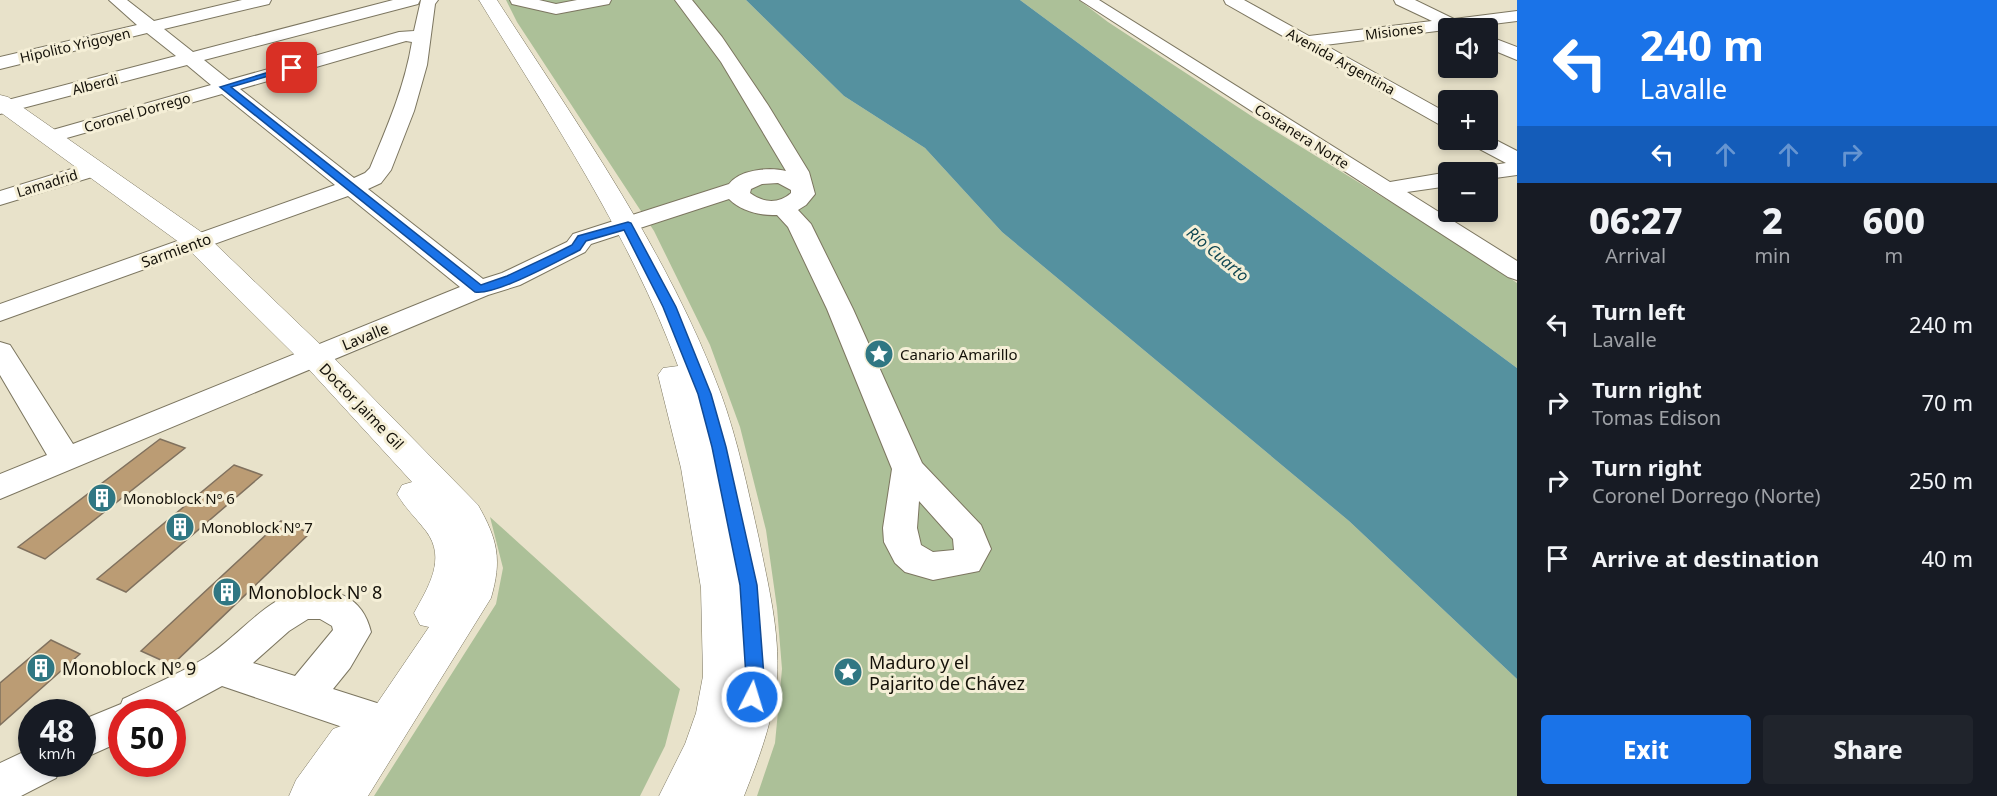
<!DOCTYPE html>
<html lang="en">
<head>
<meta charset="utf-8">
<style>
  :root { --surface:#171b24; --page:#20242c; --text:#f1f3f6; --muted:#9ea1a6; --accent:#1a73e8 }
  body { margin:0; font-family:"Noto Sans",sans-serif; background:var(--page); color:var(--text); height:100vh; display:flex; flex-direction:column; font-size:22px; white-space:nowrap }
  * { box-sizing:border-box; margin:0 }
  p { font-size:20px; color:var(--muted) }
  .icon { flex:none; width:33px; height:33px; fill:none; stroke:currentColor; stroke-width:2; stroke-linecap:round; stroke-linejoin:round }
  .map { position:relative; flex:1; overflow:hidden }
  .side { display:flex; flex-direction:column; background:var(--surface); width:480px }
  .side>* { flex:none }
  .banner { background:#1a73e8; color:#fff; overflow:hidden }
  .tools { position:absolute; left:1438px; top:18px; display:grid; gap:12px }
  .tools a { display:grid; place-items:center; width:60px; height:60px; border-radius:6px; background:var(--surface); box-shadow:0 3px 9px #0003; font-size:30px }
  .speed { position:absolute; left:18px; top:699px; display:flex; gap:12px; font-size:30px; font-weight:700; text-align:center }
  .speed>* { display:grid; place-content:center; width:78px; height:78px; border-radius:50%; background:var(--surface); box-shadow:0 3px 9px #0003; line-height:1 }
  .speed small { font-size:15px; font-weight:400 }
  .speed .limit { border:9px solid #d22; background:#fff; color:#111 }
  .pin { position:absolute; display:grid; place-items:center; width:51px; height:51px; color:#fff; margin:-26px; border-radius:12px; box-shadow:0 3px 9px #0006 }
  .me { position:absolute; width:66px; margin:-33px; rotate:5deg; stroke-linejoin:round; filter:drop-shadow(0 0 4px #0008) }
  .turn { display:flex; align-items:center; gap:21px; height:126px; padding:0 24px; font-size:27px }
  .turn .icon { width:78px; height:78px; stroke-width:2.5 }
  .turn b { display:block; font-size:42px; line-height:51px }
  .lanes { display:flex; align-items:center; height:57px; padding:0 24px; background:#0003; justify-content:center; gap:30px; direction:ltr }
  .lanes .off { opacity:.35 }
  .eta { display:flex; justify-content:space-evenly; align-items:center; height:102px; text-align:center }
  .eta b { font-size:36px; font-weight:800; line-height:42px }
  .cta { display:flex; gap:12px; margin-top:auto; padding:12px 24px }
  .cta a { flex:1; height:69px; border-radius:6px; background:var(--accent); color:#fff; font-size:24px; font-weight:800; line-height:69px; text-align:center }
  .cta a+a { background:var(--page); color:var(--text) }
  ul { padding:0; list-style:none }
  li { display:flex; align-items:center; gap:18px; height:78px; padding:0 24px }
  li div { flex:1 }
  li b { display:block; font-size:22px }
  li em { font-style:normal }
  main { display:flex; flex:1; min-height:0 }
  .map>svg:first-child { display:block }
</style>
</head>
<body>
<main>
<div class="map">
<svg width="1517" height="796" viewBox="0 0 1517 796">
  <rect width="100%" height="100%" fill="#e8e2ca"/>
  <g fill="#acc098">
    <path d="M506 0H746L844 96 925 148 1002 232 1349 521 1517 679V796H757L775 743 782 669 777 608 766 530 740 427 710 345 654 231 517 22Z"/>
    <path d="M1020 0H1079L1108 22 1256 119 1475 254 1517 283V368Z"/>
    <path d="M490 517 680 689 665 746 640 796H374L496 604 503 568Z"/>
  </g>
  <path fill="#55919f" d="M746 0H1020L1517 368V679L1349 521 1002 232 925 148 844 96Z"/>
  <g fill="#bb9c74" stroke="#80715e" stroke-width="1.5">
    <path d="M160 439 185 448 45 559 18 547Z"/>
    <path d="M234 465 262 475 126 592 97 579Z"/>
    <path d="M281 521 310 533 172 665 141 651Z"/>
    <path d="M51 640 80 654 0 725V683Z"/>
  </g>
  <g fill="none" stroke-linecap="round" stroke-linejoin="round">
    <g stroke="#7c7660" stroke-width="2">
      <g id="minor">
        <path d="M109 0H127L154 21 242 0H271L269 4 164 29 193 52 393 0H420L418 4 204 60 229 80 399 32 414 31 421 0H438L435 4 427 65 414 111 391 170 381 183 368 189 483 279 502 273 567 242 573 234 729 184C740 169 770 167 786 171L721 62 675 0H692L722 37 768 105 809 172 815 194 806 205 798 210 811 224 853 309 922 463 981 525 991 549 979 571 933 580 905 572 895 563 884 542 883 528 892 469 827 309 788 227 777 215C760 216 741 211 729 199L591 244 585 252 520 285 488 295 0 499V474L47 455 0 375V342L10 345 73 444 460 287 348 196 0 321V304L335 185 222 94 49 143 42 141 38 137 42 133 211 85 187 65 0 114V102L176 56 147 33 0 69V57L137 25ZM406 41 412 42C405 86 387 127 370 168L365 173 354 178 240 89ZM778 183 791 190V193C779 204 763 203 750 193L751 189 762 184ZM919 501 953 539 954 550 933 552 921 545 917 528Z"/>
        <path d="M510 0H539L556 4 577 0H611L609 4 556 14 512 4Z"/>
        <path d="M1080 0H1099L1390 182 1449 172H1450L1449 186 1407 192 1517 261V280L1508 277Z"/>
        <path d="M1224 0H1244L1309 36 1432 21 1396 4 1394 0H1415L1454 19 1517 11V21L1325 45 1449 114V128L1442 126 1226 4Z"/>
        <path d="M1488 36 1517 47V60L1488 48Z"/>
        <path d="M1488 136 1517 151V175L1488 179V172H1477L1480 167 1506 163 1472 145 1469 140H1488Z"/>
        <path d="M94 162 102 164 105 169 102 174 0 205V191Z"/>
        <path d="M302 589C336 589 362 595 371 632L350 668 333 689 380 704 386 717 380 730 366 735 222 686 172 713 122 712V741L82 759V720L121 704 123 699C150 686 179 674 205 658 239 636 262 602 302 589ZM308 619H320L332 626 333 630 295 676 253 663 289 631Z"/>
        <path d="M32 748V764H62L56 778 21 796H0V763Z"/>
      </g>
    </g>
    <g stroke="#7c7660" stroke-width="1">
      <g id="major">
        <path d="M479 0H497C579 127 668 252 721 394 738 441 748 490 759 539 768 585 780 631 777 678 774 719 759 758 744 796H659L685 744 696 713 703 676 701 588 681 468 658 375 663 368 678 366C630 235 551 118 479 0Z"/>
        <path d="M0 95 8 97 207 236 326 350 478 505C498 540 502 560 491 598L368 796H289L296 780 333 729 349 723 361 727 429 627 420 625 414 613C428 587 447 559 426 531 416 518 405 508 397 494L402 485 412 482 304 364 187 248 0 112Z"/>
      </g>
    </g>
    <use href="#minor" fill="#fff" fill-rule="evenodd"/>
    <use href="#major" fill="#fff" fill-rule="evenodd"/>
  </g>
  <path fill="#1a73e8" stroke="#114b97" stroke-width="1.5" d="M289 66 296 68 231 87 481 285 507 276 556 253 572 245 578 236 628 222 631 223 676 307 711 394 726 447 757 585 764 677 758 703 752 705 745 703 743 697 746 677 740 585 712 447 698 394 663 307 624 230 586 241 580 250C560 260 495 296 475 292L220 87Z"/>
  <defs>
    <g id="sight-disc" transform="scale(1.5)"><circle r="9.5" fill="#307783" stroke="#f5efd7"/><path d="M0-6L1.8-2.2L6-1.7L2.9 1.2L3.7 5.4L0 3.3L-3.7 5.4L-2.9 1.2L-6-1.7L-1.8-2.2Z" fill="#fff"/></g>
    <g id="building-disc" transform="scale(1.5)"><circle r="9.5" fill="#307783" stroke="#f5efd7"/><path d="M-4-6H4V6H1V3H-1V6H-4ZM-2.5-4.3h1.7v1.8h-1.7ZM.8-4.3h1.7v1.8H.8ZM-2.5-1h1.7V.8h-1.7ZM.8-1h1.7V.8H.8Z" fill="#fff"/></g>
  </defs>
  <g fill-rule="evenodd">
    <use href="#sight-disc" x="879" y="354"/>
    <use href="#building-disc" x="102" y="498"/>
    <use href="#building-disc" x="180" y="527"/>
    <use href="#building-disc" x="227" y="592"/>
    <use href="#building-disc" x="41" y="668"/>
    <use href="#sight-disc" x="848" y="672"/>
  </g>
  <g text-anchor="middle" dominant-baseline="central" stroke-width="6" stroke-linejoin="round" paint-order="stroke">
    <g font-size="14" fill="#141109" stroke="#f5efd7">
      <text transform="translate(1394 31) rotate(-7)">Misiones</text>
      <text transform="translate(75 45) rotate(-13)">Hipolito Yrigoyen</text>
      <text transform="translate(1341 61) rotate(29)">Avenida Argentina</text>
      <text transform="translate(95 84) rotate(-14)">Alberdi</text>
      <text transform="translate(137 112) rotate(-16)">Coronel Dorrego</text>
      <text transform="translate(1302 136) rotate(32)">Costanera Norte</text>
      <text transform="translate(47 183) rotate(-17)">Lamadrid</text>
    </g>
    <g font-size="15" fill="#141109" stroke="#f5efd7">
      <text transform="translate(176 250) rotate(-20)">Sarmiento</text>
      <text transform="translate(365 336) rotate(-22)">Lavalle</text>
      <text transform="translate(362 406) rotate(46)">Doctor Jaime Gil</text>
    </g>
    <g font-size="15" fill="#141109" stroke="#f5efd7" text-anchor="start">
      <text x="900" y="354">Canario Amarillo</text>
      <text x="123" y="498">Monoblock Nº 6</text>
      <text x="201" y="527">Monoblock Nº 7</text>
    </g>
    <g font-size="16" font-style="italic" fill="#104752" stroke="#f5efd7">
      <text transform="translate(1218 254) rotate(40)">Río Cuarto</text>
    </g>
    <g font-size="18" fill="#141109" stroke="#f5efd7" text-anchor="start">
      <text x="248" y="592">Monoblock Nº 8</text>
      <text x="869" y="662">Maduro y el<tspan x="869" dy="21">Pajarito de Chávez</tspan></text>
      <text x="62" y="668">Monoblock Nº 9</text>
    </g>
  </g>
</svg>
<div class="tools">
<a><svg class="icon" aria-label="sound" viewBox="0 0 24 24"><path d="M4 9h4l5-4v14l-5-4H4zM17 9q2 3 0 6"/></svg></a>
<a>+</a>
<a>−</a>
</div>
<div class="speed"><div>48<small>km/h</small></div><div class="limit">50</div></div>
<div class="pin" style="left:292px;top:68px;background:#d93025"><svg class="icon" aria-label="arrive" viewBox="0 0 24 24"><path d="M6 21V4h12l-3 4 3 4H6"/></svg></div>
<svg class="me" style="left:752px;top:697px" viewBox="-20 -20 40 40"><circle r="17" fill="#1a73e8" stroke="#fff" stroke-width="3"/><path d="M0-11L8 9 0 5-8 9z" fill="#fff"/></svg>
</div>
<section class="side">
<div class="banner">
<div class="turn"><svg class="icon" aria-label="left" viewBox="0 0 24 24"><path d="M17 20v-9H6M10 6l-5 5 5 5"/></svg><div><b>240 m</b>Lavalle</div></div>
<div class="lanes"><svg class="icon" aria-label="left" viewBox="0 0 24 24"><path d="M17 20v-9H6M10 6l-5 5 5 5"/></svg><svg class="icon off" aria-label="ahead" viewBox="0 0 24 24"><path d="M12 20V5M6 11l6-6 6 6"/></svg><svg class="icon off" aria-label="ahead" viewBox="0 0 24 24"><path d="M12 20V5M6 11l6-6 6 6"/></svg><svg class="icon off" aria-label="right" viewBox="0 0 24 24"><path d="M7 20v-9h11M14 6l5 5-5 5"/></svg></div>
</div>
<div class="eta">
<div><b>06:27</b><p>Arrival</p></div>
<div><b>2</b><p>min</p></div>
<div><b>600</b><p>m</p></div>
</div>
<ul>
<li><svg class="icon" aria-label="left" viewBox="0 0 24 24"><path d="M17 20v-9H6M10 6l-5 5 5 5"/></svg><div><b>Turn left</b><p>Lavalle</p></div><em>240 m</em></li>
<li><svg class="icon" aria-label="right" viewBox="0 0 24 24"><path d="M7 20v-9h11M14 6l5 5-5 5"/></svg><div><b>Turn right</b><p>Tomas Edison</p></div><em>70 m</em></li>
<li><svg class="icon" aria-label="right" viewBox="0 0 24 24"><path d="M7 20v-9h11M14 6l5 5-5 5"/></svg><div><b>Turn right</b><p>Coronel Dorrego (Norte)</p></div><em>250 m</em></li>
<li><svg class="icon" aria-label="arrive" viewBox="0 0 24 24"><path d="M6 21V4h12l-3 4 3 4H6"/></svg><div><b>Arrive at destination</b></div><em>40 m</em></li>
</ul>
<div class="cta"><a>Exit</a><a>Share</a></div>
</section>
</main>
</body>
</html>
